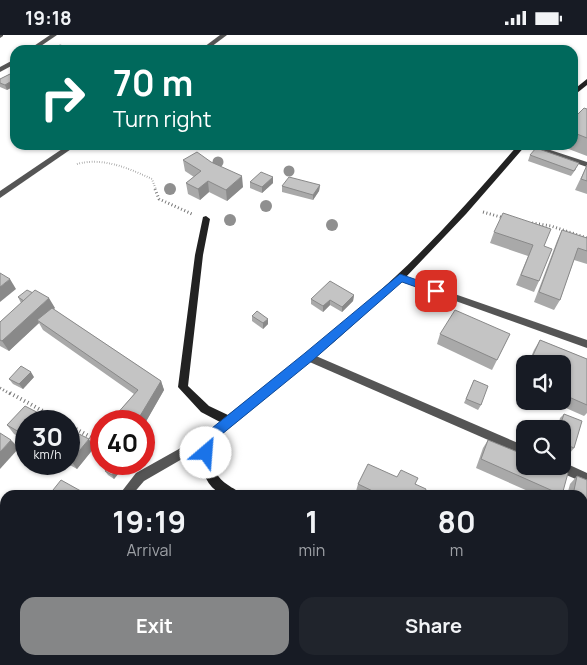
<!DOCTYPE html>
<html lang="en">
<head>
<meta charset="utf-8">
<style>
  :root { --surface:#171b24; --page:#20242c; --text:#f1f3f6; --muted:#9ea1a6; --accent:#858687 }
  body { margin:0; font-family:Manrope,sans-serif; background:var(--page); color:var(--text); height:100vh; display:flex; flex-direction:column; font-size:19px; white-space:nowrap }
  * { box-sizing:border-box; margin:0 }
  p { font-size:16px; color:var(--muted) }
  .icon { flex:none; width:28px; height:28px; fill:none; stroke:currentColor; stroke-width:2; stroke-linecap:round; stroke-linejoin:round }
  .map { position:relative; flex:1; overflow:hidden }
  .details { position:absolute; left:0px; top:455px; width:588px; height:175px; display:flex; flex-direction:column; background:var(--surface); border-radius:15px 15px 0 0; box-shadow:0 1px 4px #0004 }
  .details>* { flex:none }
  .guide { position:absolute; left:10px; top:10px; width:568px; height:105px; border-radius:15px; box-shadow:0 1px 4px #0004; background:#00695c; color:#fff; overflow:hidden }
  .buttons { position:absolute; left:516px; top:320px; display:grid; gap:10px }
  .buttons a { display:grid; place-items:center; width:55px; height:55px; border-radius:10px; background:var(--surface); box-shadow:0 1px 4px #0004; font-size:25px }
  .speed { position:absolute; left:15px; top:375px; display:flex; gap:10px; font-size:25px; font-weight:700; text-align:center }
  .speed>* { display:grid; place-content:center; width:65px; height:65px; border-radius:50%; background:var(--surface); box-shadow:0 1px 4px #0004; line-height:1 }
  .speed small { font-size:12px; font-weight:400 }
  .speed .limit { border:8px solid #d22; background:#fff; color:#111 }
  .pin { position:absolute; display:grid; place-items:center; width:42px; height:42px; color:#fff; margin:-21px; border-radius:10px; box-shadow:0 2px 8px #0006 }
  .me { position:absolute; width:55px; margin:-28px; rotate:27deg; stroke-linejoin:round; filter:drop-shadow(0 0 4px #0008) }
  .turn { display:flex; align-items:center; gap:18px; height:105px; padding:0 20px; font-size:22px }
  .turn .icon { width:65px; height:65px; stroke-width:2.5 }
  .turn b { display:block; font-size:35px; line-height:42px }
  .eta { display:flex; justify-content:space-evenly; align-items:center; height:85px; text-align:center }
  .eta b { font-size:30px; font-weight:700; line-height:35px }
  .action { display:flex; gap:10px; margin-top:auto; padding:10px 20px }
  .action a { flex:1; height:58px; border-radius:15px; background:var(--accent); color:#fff; font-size:20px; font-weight:700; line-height:58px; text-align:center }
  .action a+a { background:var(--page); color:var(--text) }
  .status { display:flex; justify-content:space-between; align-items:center; height:35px; padding:0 25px; background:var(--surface); direction:ltr }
  .status svg { height:14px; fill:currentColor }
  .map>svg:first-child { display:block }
</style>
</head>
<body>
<div class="status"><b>19:18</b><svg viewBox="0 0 49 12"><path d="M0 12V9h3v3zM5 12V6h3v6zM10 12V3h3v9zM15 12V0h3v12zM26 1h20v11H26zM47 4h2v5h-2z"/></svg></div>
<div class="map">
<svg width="587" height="630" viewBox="0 0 587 630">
  <rect width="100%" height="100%" fill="#fff"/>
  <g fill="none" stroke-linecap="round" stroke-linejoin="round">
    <path stroke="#777" stroke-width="2" stroke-dasharray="0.5 2" stroke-linecap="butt" d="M77 129C103 122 128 133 152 144L156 155"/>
    <g stroke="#777" stroke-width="3" stroke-dasharray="1 2.5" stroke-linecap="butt">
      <path d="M155 154 159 164 192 179"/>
      <path d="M483 177 504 183"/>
      <path d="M532 188 551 191 587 203"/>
      <path d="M0 353 12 360"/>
    </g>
    <g stroke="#777" stroke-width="4" stroke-dasharray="1 3" stroke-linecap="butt">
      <path d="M10 358 61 386"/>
      <path d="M69 390 101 408"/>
    </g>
    <g fill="#555" fill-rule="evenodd">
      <path d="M524 110H535L587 127V132Z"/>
      <path d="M400 240 587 305V313L397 245 395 243 397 241Z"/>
      <path d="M309 318 525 411V421L305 325 304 322 305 319Z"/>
      <path d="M563 427 587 438V449L555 435 553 431H562Z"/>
    </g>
    <g fill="#555" fill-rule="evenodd">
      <path d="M0 0H3V1L0 3Z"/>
      <path d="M50 0H57L35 15H28Z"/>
      <path d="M220 0H227L207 15H200Z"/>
      <path d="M15 24V29L0 37V32Z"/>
      <path d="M68 110H77L0 163V156Z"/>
      <path d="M211 396 215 397 217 401 215 405 144 446 132 460H119L136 438Z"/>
      <path d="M5 598V616L0 618V600Z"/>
      <path d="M529 625H551L553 630H531Z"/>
    </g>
    <g fill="#222" fill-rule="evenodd">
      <path d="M587 44V50L572 62V56Z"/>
      <path d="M518 110H526L466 179 404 244 335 306 216 404C211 423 210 438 228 450 233 454 237 454 240 460 234 460 226 461 221 459 200 448 197 419 206 400 209 395 216 391 220 387L201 377 178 352 195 220 203 182 206 181 210 184 203 220 188 351 209 371 228 380C285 335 343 291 396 241 439 201 479 155 518 110Z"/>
      <path d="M429 625H443L442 630H428Z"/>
    </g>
  </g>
  <g fill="#8f8f8f">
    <circle cx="218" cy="127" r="5.5"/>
    <circle cx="289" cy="136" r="5.5"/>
    <circle cx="170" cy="154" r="6"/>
    <circle cx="266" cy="171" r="6"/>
    <circle cx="230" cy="185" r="6"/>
    <circle cx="332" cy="190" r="6"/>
  </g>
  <g fill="#a9a9a9">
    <path d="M12 38 7 55 0 52V44Z"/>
    <path d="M587 74V121L558 110H572V85Z"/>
    <path d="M530 120 576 134 571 141 528 126Z"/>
    <path d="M183 125 243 152 227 166 209 157 200 165 188 159 186 148 194 142 185 136Z"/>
    <path d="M587 130V159L575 155Z"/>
    <path d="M273 142V148L262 158 250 153V147Z"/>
    <path d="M320 150 319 156 313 165 282 157V151Z"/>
    <path d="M562 195 587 203V229L574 225 560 265 554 275 534 267 557 206Z"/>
    <path d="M494 197 544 211 539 246 534 257 516 250 528 221 490 208Z"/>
    <path d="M354 260 353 266 342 277 330 270 323 277 311 269V264Z"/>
    <path d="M18 262 55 273 53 274 161 346 164 355 144 390V386H118L115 381 134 359 43 295 39 288 9 316 0 311V287L21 268Z"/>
    <path d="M252 281 268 284V289L263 294 252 286Z"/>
    <path d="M440 299H510L492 335 437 309Z"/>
    <path d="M540 305 587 324V378L584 381 550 366H562V329H528L534 315Z"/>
    <path d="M525 335V344L522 342Z"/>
    <path d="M34 342 23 354 13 349 9 344Z"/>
    <path d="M474 345 481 370 478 375 464 368Z"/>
    <path d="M564 379 574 413 570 418 562 414V394H557L560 383Z"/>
    <path d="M26 386V406L14 399 7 390Z"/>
    <path d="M69 394 94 413 77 434 68 429H69Z"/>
    <path d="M488 405 562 460H537L476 433 483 413Z"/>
    <path d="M123 433 114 444 108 440 105 436Z"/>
    <path d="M577 441 587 445V482L582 480V460H567L570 449Z"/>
    <path d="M397 442 416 449 424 460H364L356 456 358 449Z"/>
  </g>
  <g fill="#898989">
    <path d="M15 44V51L7 55 5 50Z"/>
    <path d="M242 141 243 152 227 166 226 155Z"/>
    <path d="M273 142V148L262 158V152Z"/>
    <path d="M208 146 209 157 200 165 198 154Z"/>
    <path d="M320 150 319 156 313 165V160Z"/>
    <path d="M10 244 16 254 0 267V252Z"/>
    <path d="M354 260 353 266 342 277V272Z"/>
    <path d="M49 263 55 273 40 287 37 285 39 288 9 316 2 306Z"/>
    <path d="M330 265V270L323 277V271Z"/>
    <path d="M268 284V289L263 294V288Z"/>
    <path d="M31 337 34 342 23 354 19 349Z"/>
    <path d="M161 346 164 355 144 390V386H137Z"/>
    <path d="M89 404 94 413 77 434 71 426Z"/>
    <path d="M11 405 19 413 0 434V417Z"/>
    <path d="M121 429 123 433 114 444 112 440Z"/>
  </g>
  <g fill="#c4c4c4" stroke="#898989">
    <path d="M60 10 67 12 62 15H51Z"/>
    <path d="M12 38 15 39V44L5 50 0 48V44Z"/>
    <path d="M584 73 587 74V103L572 97V85Z"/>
    <path d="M536 113 579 128 574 136 530 120Z"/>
    <path d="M197 117 211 127 242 141 226 155 208 146 198 154 186 148 201 136 183 125Z"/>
    <path d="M587 130V146L581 144Z"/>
    <path d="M261 137 273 142 262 152 250 147Z"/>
    <path d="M289 142 320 150 313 160 282 151Z"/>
    <path d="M503 178 551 194 544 211 552 214 539 246 521 240 533 210 494 197Z"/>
    <path d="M562 195 587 203V216L578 213 560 265 539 257Z"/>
    <path d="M0 238 10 244 0 252Z"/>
    <path d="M330 246 354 260 342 272 330 265 323 271 311 264Z"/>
    <path d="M27 255 33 258 24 266 18 262Z"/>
    <path d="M35 255 49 263 2 306 0 305V287Z"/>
    <path d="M52 273 161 346 137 386H123L115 381 138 355 37 285Z"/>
    <path d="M455 275 510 299 497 325 440 299Z"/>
    <path d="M257 276 268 284 263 288 252 281Z"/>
    <path d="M540 305 587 324V370L562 359V329H529Z"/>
    <path d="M21 331 31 337 19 349 9 344Z"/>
    <path d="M474 345 488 351 481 370 466 364Z"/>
    <path d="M25 371 54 386H26V401L7 390Z"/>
    <path d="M564 379 582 386 574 413 562 408V394H559Z"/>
    <path d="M69 394 89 404 71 426 69 425Z"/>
    <path d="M0 398 11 405 0 417Z"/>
    <path d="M488 405 525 420V431H551L568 438 562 460 481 424Z"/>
    <path d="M111 429H120L112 440 105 436Z"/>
    <path d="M368 429 397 442 401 435 418 443 415 449 426 454 424 460H381L358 449Z"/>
    <path d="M577 441 587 445V471L582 469V460H573Z"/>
    <path d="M61 445 88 460H49Z"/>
    <path d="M266 625H300L308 630H263Z"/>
  </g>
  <path fill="#1a73e8" stroke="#114b97" d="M400 239 440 253 442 256 436 259 402 247 313 325 216 404 210 422 206 424 201 422 199 418 207 397 305 318Z"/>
</svg>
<div class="buttons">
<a><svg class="icon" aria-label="sound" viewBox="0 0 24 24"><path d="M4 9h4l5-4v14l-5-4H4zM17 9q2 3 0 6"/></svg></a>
<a><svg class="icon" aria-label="search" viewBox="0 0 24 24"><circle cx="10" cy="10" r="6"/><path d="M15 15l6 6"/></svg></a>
</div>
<div class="speed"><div>30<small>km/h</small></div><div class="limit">40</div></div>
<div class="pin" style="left:436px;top:256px;background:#d93025"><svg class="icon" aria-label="arrive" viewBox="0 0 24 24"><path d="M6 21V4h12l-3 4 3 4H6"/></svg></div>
<svg class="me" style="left:206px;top:418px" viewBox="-20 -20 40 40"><circle r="19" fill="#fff"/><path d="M0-13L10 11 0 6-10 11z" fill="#1a73e8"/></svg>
<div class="guide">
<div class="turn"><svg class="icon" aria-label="right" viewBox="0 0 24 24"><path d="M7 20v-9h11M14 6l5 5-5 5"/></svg><div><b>70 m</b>Turn right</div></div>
</div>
<section class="details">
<div class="eta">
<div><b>19:19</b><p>Arrival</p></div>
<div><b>1</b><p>min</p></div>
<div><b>80</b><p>m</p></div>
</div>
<div class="action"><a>Exit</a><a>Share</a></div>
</section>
</div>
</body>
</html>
